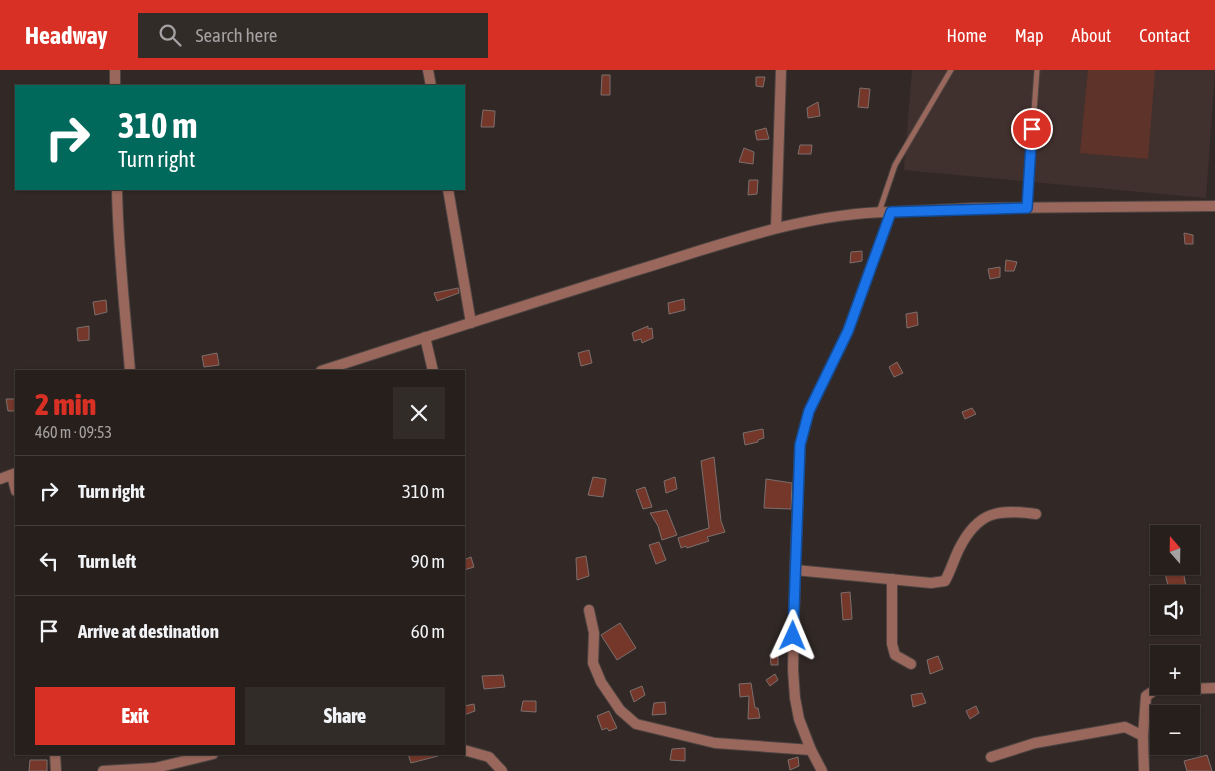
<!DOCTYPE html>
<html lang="en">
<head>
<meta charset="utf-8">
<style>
  :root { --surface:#261f1c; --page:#322c29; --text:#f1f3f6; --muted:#a4a2a3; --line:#423d3b; --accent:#d93025 }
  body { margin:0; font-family:"Asap Condensed",sans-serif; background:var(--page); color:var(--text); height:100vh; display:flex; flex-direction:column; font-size:19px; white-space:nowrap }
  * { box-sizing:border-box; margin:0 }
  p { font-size:16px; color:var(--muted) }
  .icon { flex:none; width:28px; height:28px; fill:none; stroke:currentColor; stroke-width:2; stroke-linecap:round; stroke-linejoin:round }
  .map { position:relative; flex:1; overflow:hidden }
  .drawer { position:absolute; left:15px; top:300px; width:450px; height:385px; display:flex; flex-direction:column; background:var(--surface); border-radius:0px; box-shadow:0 1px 4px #0004,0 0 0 1px var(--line) }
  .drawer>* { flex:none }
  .banner { position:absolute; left:15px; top:15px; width:450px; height:105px; border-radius:0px; box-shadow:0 1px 4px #0004,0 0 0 1px var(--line); background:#00695c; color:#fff; overflow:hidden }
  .needle { width:32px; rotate:340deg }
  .controls { position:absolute; left:1150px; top:455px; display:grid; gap:10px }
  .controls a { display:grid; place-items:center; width:50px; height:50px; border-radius:0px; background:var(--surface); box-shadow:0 1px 4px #0004,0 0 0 1px var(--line); font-size:25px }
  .pin { position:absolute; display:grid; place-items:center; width:42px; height:42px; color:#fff; margin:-21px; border:2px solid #fff; border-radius:50%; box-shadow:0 1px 5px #0007 }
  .me { position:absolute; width:55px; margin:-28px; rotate:1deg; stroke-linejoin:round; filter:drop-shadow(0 0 4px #0008) }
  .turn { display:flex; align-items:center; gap:18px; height:105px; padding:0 20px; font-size:22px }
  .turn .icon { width:65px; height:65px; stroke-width:2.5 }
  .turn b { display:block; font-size:35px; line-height:42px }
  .round { display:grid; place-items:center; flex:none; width:52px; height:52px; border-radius:0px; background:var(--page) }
  .head { display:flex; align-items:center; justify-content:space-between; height:85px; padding:0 20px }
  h1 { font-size:30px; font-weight:800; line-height:38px; color:var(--accent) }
  .primary-button { display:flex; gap:10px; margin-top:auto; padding:10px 20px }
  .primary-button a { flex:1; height:58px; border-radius:0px; background:var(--accent); color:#fff; font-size:20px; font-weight:800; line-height:58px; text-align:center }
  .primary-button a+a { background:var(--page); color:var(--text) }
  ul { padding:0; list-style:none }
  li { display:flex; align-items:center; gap:15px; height:70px; padding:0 20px; border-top:1px solid var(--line) }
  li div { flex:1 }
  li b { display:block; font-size:19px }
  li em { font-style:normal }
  header { display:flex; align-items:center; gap:30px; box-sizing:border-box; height:70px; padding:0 25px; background:var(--accent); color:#fff }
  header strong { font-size:24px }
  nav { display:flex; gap:28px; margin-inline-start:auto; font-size:18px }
  .search { width:350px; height:45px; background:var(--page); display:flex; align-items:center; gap:12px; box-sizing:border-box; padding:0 18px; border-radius:0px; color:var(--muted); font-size:19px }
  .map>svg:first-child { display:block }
</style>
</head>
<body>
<header>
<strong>Headway</strong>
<div class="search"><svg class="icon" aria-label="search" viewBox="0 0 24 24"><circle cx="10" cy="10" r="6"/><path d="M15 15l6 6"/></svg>Search here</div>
<nav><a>Home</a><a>Map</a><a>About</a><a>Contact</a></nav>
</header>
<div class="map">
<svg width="1215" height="701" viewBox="0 0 1215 701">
  <rect width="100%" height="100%" fill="#322926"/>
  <path fill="#41312e" d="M912 0H1215L1206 128 904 100Z"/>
  <path fill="#5e332a" d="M1088 0H1155L1148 89 1080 83Z"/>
  <g fill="#75372a" stroke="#7a6f6d">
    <path d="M602 5H610V25H601Z"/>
    <path d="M756 7H765L763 17 756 16Z"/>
    <path d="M860 18 870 19 868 38 858 37Z"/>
    <path d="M818 32 820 46 808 48 807 38Z"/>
    <path d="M483 40 495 41 494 57H481Z"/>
    <path d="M766 58 769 69 757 70 755 61Z"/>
    <path d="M800 75H812L811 84H798Z"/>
    <path d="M744 78 754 82 753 94 739 92Z"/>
    <path d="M749 110H758L757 124 748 125Z"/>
    <path d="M1184 163 1193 165V174H1185Z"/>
    <path d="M862 181V191L850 193 851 182Z"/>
    <path d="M1006 190 1017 192 1014 201H1005Z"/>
    <path d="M1000 197V207L990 209 988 199Z"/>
    <path d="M458 218 459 223 437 231 434 223Z"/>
    <path d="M684 229 685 240 669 244 668 233Z"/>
    <path d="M106 230 107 242 95 245 93 232Z"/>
    <path d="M917 242 918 255 907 258 906 244Z"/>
    <path d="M89 256V270L78 271 77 258Z"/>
    <path d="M648 256V259L652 258 653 268 642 273 641 269 634 271 632 263Z"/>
    <path d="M589 280 592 293 581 296 578 283Z"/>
    <path d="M217 283 219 295 204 297 202 286Z"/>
    <path d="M897 292 903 303 894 307 889 297Z"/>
    <path d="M6 329H16V341H8Z"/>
    <path d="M972 338 976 344 965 349 962 342Z"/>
    <path d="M763 359 764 368 758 370V372L745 375 743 363Z"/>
    <path d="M714 387 721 451 725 462 707 467 709 471 687 478 686 476 681 478 678 468 709 458 701 391Z"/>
    <path d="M593 407 606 409 603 427 588 425Z"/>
    <path d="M675 407 677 419 666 423 664 411Z"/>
    <path d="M766 409 792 413 791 439 764 438Z"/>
    <path d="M645 417 652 437 643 439 636 420Z"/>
    <path d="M667 440 677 465 662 470 658 456 650 443Z"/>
    <path d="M659 472 666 490 656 494 649 475Z"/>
    <path d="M586 486 589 506 577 510 576 488Z"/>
    <path d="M471 487 474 497 464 500V490Z"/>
    <path d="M1183 500 1186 517 1169 520 1165 503Z"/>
    <path d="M850 522 852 549 843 550 841 523Z"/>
    <path d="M620 553 636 578 617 590 601 565Z"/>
    <path d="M778 583V595H771L770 584Z"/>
    <path d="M938 586 943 599 930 604 927 590Z"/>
    <path d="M775 604 778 610 770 616 766 610Z"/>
    <path d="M503 605 505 617 484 619 482 606Z"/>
    <path d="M751 613 755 638H758L760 648 748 649 749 626 740 627 739 614Z"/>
    <path d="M642 616 645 625 634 632 630 621Z"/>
    <path d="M922 623 926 633 913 637 911 625Z"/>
    <path d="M523 631H536V642L521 641Z"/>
    <path d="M665 632 666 644 652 645 654 633Z"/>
    <path d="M474 634 475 641 464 645V636Z"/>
    <path d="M976 636 979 643 970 649 966 641Z"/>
    <path d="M609 641 617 658 609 661 607 658 602 660 597 646Z"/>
    <path d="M685 678V691L670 690 672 679Z"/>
    <path d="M408 684H437L438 686 411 693Z"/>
    <path d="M1207 685 1212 701H1187L1184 691Z"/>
    <path d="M798 687 799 696 790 700 788 690Z"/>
    <path d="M30 690H47V701H29Z"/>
  </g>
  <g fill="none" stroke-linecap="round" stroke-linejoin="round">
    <g stroke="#4e4542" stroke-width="7">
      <g id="lane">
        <path d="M1027 138 1037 0"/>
        <path d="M879 142 895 95 951 0"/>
      </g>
    </g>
    <g stroke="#4e4542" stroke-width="12">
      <g id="street">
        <path d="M115 0V16"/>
        <path d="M428 0 431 16"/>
        <path d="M117 119C118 180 125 240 130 301"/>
        <path d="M448 119 471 253"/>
        <path d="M776 158 781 0"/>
        <path d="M425 267 433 301"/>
        <path d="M321 301C427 267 534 232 641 199 723 174 805 143 891 142"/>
        <path d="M12 405 16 421"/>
        <path d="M0 409 16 403"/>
        <path d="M795 500 931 513 945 511C951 500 954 489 959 479 978 441 998 439 1036 444"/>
        <path d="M892 509V574L895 585 911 594"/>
        <path d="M589 540 594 563 593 593 601 612 620 640 636 654 715 673 811 680"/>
        <path d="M464 680 489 687 502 701"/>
        <path d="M55 684 56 701"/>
        <path d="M991 687 1035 673 1125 657 1143 666"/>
        <path d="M103 701 155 698 213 684"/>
        <path d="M822 701 811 680 799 649 795 628 793 600 795 500 800 375 809 341 848 261 891 142 976 138 1215 136"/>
        <path d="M1144 701 1143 666 1146 626 1155 620 1215 618"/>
      </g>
    </g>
    <use href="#lane" stroke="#9a675c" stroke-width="5"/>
    <use href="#street" stroke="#9a675c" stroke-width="10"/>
  </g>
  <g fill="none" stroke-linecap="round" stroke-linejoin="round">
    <g stroke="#114b97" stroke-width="12">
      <path id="route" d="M793 566 800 375 809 341 848 261 891 142 1027 138 1032 59"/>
    </g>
    <use href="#route" stroke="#1a73e8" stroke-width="9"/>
  </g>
</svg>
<div class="controls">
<a><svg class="needle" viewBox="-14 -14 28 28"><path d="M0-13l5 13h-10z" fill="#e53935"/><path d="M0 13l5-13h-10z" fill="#a4a2a3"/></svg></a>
<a><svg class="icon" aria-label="sound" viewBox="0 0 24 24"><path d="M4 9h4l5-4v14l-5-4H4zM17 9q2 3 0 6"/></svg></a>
<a>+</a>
<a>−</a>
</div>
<div class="pin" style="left:1032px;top:59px;background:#d93025"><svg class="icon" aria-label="arrive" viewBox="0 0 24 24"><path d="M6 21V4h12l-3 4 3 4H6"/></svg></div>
<svg class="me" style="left:793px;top:566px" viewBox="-20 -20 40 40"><path d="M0-17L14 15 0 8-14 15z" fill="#1a73e8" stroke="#fff" stroke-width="4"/></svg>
<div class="banner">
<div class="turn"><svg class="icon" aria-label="right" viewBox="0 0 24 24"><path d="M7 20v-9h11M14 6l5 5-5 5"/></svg><div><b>310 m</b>Turn right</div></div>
</div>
<section class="drawer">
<div class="head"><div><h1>2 min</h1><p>460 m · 09:53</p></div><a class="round"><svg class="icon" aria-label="close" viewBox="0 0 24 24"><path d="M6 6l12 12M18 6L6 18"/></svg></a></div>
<ul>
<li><svg class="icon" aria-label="right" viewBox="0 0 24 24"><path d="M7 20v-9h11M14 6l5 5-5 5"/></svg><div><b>Turn right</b></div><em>310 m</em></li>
<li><svg class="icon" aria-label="left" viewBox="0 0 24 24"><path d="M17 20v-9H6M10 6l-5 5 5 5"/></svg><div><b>Turn left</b></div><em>90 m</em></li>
<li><svg class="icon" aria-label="arrive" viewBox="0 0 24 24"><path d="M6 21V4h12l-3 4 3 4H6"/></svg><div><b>Arrive at destination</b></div><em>60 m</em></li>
</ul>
<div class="primary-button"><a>Exit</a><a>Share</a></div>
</section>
</div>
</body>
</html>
